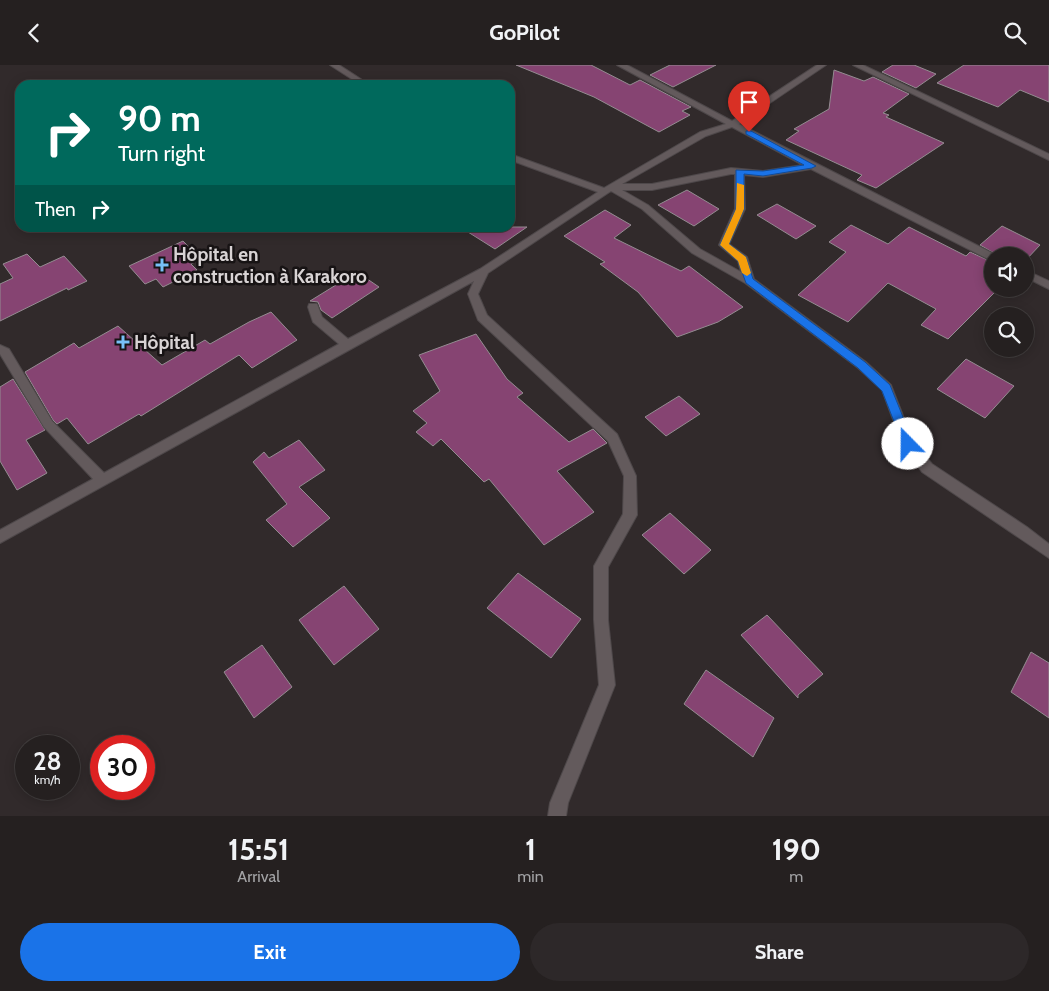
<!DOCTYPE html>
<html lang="en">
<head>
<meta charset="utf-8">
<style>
  :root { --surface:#252020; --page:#2d2829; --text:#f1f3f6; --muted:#a3a3a5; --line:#423e3e; --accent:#1a73e8 }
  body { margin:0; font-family:Cabin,sans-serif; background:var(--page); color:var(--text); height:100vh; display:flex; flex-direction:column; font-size:19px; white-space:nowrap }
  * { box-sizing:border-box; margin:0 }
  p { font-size:16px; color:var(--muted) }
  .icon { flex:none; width:28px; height:28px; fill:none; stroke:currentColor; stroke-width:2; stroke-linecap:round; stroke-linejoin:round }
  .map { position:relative; height:751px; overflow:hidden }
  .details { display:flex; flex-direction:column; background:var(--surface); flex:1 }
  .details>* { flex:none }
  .hud { position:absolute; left:15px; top:15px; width:500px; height:152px; border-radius:15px; box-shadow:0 2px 12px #0003,0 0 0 1px var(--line); background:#00695c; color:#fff; overflow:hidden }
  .buttons { position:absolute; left:984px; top:182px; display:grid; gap:10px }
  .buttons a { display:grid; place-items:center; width:50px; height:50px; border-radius:50%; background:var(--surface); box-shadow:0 2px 12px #0003,0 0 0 1px var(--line); font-size:25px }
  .speed { position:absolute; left:15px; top:670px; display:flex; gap:10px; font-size:25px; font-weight:700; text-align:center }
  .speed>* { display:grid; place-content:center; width:65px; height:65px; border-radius:50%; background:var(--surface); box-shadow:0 2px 12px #0003,0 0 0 1px var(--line); line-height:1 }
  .speed small { font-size:12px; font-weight:400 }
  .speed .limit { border:8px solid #d22; background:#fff; color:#111 }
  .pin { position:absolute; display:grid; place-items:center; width:42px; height:42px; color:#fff; margin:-51px -21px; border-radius:50% 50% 50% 0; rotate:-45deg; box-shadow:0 0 5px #0007 }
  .pin .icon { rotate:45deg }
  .me { position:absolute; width:55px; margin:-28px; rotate:338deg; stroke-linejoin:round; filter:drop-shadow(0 0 4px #0008) }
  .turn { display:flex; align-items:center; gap:18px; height:105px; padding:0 20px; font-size:22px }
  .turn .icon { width:65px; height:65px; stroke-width:2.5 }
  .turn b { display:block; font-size:35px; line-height:42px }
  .then { display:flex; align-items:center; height:48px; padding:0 20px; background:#0003; gap:10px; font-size:19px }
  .eta { display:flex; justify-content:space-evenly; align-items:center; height:85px; text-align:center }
  .eta b { font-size:30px; font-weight:700; line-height:35px }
  .primary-button { display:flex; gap:10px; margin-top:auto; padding:10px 20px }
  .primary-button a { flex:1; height:58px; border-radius:30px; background:var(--accent); color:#fff; font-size:20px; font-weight:700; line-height:58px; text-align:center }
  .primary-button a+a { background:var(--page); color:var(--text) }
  header { display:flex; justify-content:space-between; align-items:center; height:65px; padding:0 20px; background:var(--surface); font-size:22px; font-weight:700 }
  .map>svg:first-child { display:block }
</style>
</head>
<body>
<header><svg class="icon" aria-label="back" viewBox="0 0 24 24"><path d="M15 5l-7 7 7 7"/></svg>GoPilot<svg class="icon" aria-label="search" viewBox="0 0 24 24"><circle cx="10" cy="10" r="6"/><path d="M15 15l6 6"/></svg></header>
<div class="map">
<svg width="1049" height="751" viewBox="0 0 1049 751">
  <rect width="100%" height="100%" fill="#312a2b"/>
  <g fill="#864472" stroke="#948c91">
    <path d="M516 0H591L630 20 640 15 691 42 682 46 690 50 659 67 594 32Z"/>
    <path d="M670 0H716L673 22 650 10Z"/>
    <path d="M893 0H914L936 9 916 23 882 7Z"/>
    <path d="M964 0H1049V37L1020 25 998 42 937 18Z"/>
    <path d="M834 5 864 16 873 12 909 29 883 48 889 50 886 52 944 78 876 123 857 115 862 110 786 75 799 66 794 64 829 44Z"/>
    <path d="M687 125 719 144 694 161 658 140Z"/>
    <path d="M777 139 816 161 796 174 757 150Z"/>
    <path d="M605 145 631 160 614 173 681 206 689 201 743 242 718 257 677 272 638 227 600 199 605 197 564 171Z"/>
    <path d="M851 160 888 179 909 162 966 191 970 187 992 197V224H998L948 274 921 260 936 244 888 218 848 257 798 230 846 187 829 177Z"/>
    <path d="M1002 161 1040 180 1025 196V191H999L980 180Z"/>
    <path d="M460 162H527L495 184Z"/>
    <path d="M183 176 201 194 191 199 197 205 163 222 156 214 145 219 129 201Z"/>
    <path d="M27 189 40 202 64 191 87 216 68 225 67 223 0 256V219L13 213 3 199Z"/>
    <path d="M357 207 379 222 332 253 321 245 318 237 310 236Z"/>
    <path d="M271 247 297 275 252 303 239 290 141 351 139 349 88 379 67 353 57 359 53 355 25 307 74 278 79 283 118 261 162 300 205 275 210 279 249 257Z"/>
    <path d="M476 269 507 314 523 328 517 332 569 377 593 364 607 378 557 406 594 447 544 480 489 414 484 417 441 374 433 381 416 367 427 358 413 346 440 326 419 290Z"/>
    <path d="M966 294 1014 321 985 353 937 324Z"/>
    <path d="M13 314 45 365 26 375 47 408 17 425 0 396V322Z"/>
    <path d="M679 331 700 349 666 371 645 352Z"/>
    <path d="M299 375 325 405 299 422 330 453 293 482 266 455 287 439 253 397 264 387 269 393Z"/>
    <path d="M670 448 711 485 684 509 642 470Z"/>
    <path d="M518 508 581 554 551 593 487 543Z"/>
    <path d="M344 521 379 564 334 600 299 555Z"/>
    <path d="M767 550 823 609 798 630V633L741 570Z"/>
    <path d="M262 580 292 622 254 653 224 607Z"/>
    <path d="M1031 587 1049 598V653L1011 627Z"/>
    <path d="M706 605 774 653 753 692 684 639Z"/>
  </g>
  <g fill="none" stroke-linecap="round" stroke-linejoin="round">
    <g stroke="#4e484a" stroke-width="2">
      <g id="street">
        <path d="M330 0H339L370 20H361Z"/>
        <path d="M617 0H627L732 56 817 0H826L739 59 996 190 997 191H992V195L988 194 811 104 763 112 744 110 745 144 729 179 747 192 754 214 866 297 891 320 913 376 932 399 1027 462 1049 479V493L922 407 902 379 882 325 858 303 745 218 692 188 642 144 611 126 488 208 478 229 487 250 617 369 636 411 637 450 608 502V555L615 620 568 738 566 751H548L550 738 599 620 594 555V501L623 449 624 411 608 376 478 255 468 229 474 216 0 478V465L93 414 44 362 0 289V280L9 284 52 356 104 408 339 279 313 257 308 242 309 239H317L322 252 348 274 480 204 598 127 510 95V89L604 123 700 67 726 59ZM732 62 803 100 763 106 731 103 652 119H622L706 71ZM731 109H735V144L719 180 738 196 741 207 700 184 648 140 622 125H652Z"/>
        <path d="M853 0H863L1049 89V95Z"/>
        <path d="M1025 205 1049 216V224L1025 212Z"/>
      </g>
    </g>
    <use href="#street" fill="#635a5c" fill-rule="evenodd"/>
  </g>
  <path fill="#1a73e8" stroke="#114b97" d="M746 66H751L816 101 812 103 763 111 744 109V144L729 179 746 192 753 214 865 297 890 320 914 379 913 382H904L882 326 858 303 746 218 738 196 720 180 736 144V105L763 106 804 100 746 69Z"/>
  <path fill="#f59e0b" d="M737 118 744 120V144L729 179 746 192 751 208 747 211 742 208 738 196 720 180 736 144Z"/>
  <g fill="#77c0f7" stroke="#171314" stroke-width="2">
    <path d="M159.5 192.5h5v5h5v5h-5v5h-5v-5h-5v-5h5z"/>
    <path d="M120.5 269.5h5v5h5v5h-5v5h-5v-5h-5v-5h5z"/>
  </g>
  <g text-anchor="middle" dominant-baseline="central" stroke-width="5" stroke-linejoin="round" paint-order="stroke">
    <g font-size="19" font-weight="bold" fill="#d8d3d4" stroke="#171314" text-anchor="start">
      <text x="173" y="189">Hôpital en<tspan x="173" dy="22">construction à Karakoro</tspan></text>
      <text x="134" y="277">Hôpital</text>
    </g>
  </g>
</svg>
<div class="buttons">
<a><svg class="icon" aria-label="sound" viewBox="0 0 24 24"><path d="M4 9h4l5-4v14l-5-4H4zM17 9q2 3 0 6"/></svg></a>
<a><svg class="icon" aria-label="search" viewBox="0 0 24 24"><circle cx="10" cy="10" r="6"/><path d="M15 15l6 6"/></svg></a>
</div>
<div class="speed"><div>28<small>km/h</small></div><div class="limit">30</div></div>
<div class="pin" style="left:749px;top:67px;background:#d93025"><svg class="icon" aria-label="arrive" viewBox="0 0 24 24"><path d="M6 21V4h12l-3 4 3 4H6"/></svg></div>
<svg class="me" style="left:908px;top:379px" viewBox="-20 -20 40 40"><circle r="19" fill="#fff"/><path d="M0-13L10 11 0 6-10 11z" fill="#1a73e8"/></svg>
<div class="hud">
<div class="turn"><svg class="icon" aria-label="right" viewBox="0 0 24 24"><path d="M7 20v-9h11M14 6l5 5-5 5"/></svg><div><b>90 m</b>Turn right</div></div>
<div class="then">Then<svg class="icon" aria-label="right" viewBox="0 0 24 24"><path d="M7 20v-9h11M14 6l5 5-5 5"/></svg></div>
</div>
</div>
<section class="details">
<div class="eta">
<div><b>15:51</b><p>Arrival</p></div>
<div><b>1</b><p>min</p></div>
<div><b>190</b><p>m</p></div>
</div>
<div class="primary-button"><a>Exit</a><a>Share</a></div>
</section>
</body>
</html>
